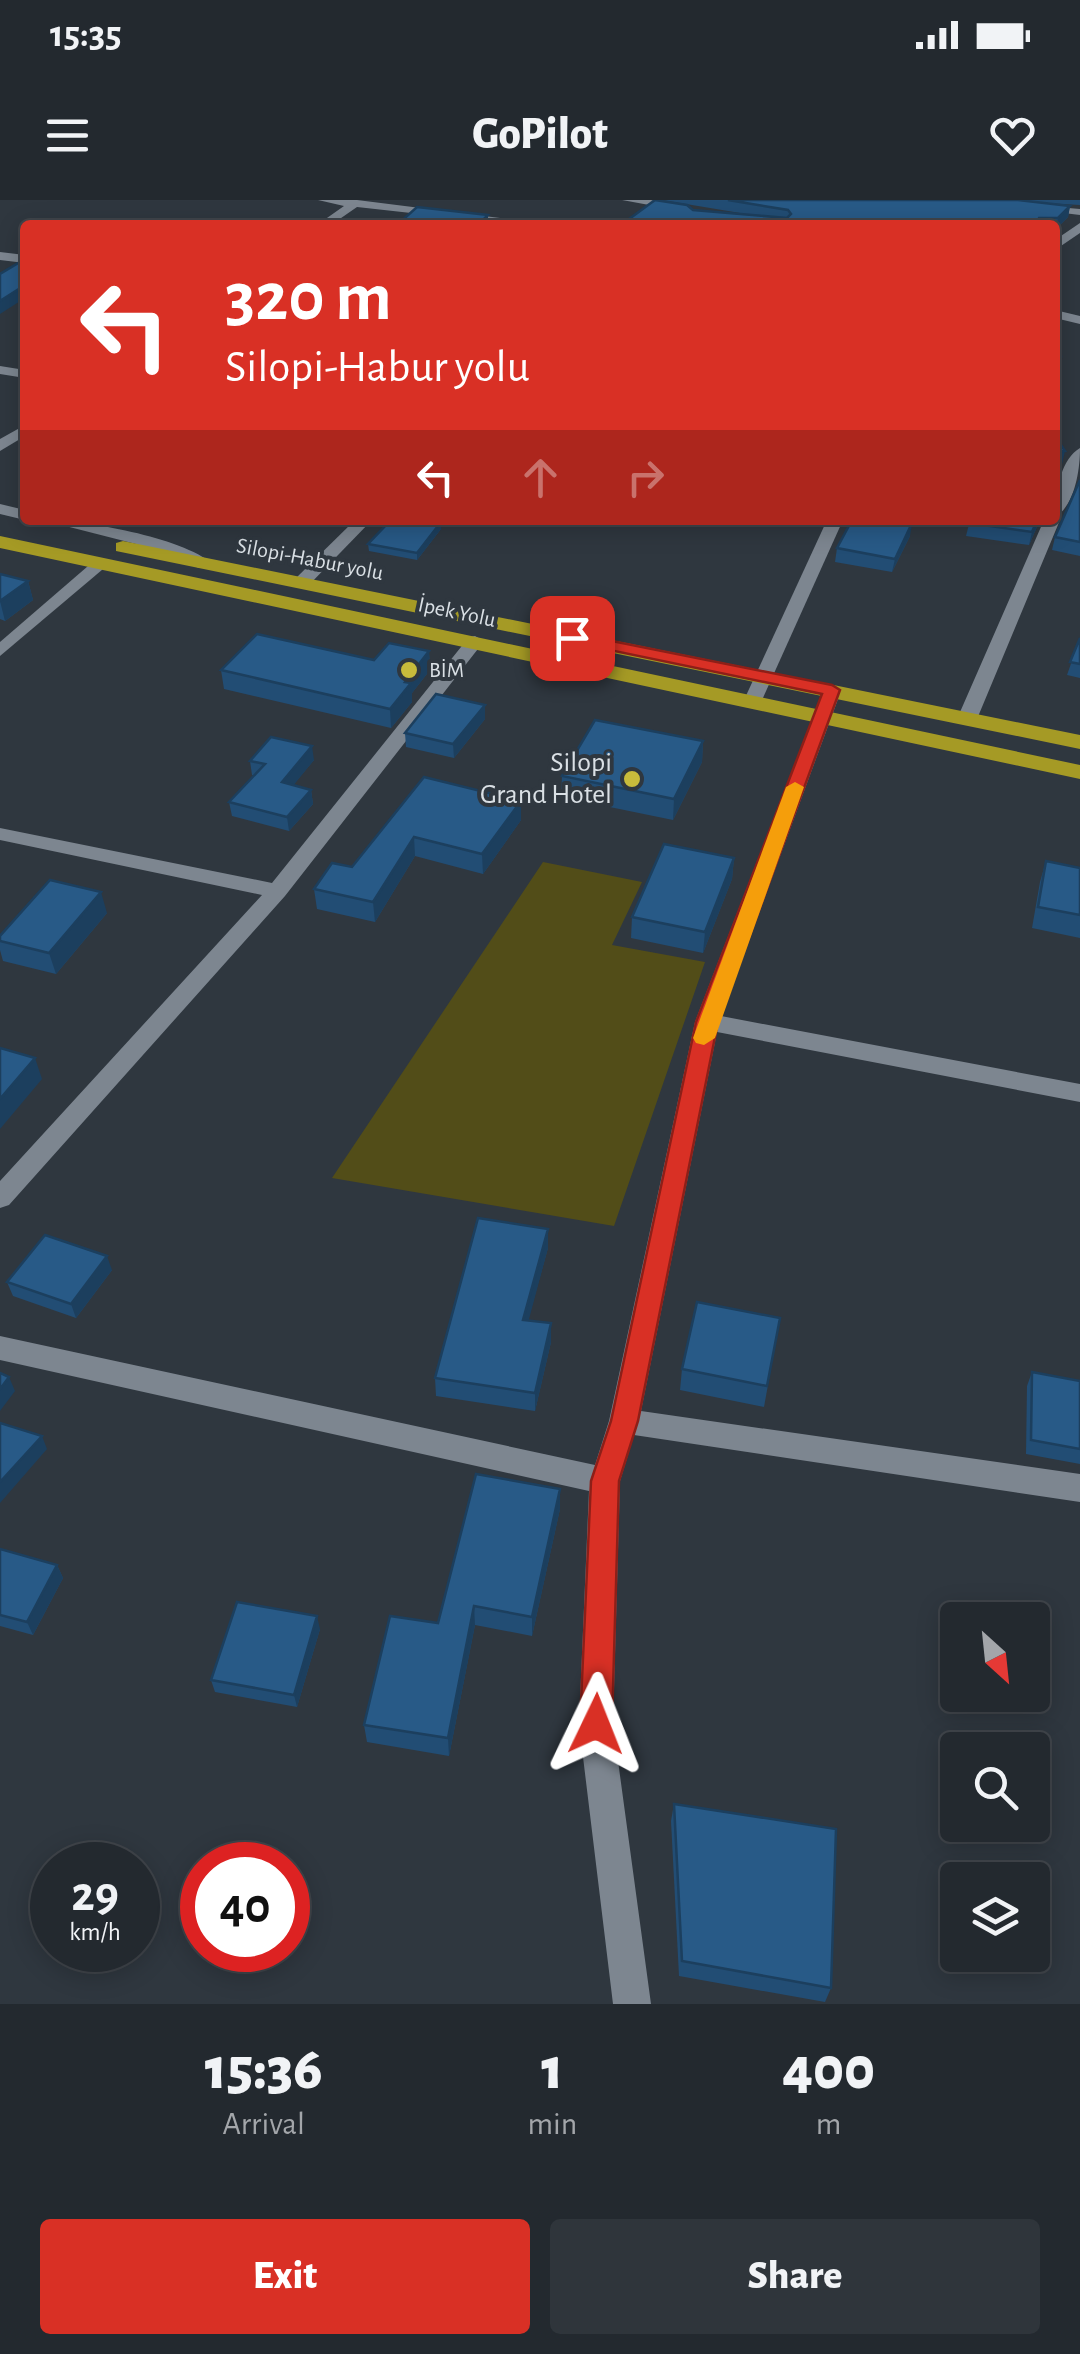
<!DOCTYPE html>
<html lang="en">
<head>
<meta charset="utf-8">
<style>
  :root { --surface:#23292f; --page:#2f353b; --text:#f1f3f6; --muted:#a3a6aa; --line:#40454b; --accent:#d93025 }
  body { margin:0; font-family:"Alegreya Sans",sans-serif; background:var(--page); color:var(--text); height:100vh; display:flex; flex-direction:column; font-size:38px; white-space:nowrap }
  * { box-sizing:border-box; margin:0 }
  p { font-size:32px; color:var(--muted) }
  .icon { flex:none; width:55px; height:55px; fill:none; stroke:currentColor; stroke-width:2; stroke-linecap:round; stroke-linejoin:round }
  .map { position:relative; height:1804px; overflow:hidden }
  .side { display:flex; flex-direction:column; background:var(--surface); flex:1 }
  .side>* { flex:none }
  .hud { position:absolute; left:20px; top:20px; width:1040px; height:305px; border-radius:10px; box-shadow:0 5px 25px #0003,0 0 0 2px var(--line); background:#d93025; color:#fff; overflow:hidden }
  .needle { width:65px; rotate:153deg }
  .tools { position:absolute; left:940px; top:1402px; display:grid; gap:20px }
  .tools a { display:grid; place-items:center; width:110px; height:110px; border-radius:10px; background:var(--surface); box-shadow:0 5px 25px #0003,0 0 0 2px var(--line); font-size:50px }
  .speed { position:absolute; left:30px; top:1642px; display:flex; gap:20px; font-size:50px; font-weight:700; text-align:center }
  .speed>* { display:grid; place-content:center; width:130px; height:130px; border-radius:50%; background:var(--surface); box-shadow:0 5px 25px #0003,0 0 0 2px var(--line); line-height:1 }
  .speed small { font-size:25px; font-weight:400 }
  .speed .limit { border:15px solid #d22; background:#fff; color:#111 }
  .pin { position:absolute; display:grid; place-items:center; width:85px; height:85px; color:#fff; margin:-42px; border-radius:20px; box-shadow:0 5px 15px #0006 }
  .me { position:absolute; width:110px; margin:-55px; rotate:2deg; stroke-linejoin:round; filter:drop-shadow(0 0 8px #0008) }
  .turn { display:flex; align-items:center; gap:35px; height:210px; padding:0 40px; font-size:45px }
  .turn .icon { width:130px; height:130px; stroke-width:2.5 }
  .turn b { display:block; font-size:70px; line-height:85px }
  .lanes { display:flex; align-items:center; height:95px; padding:0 40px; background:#0003; justify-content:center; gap:50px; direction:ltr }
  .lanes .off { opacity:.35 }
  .eta { display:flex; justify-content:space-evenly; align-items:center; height:170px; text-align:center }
  .eta b { font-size:60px; font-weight:800; line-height:70px }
  .action { display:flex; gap:20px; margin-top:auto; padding:20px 40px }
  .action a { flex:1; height:115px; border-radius:10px; background:var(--accent); color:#fff; font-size:40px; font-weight:800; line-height:115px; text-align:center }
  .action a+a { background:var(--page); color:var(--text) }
  .status { display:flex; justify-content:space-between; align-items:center; height:70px; padding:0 50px; background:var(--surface); direction:ltr }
  .status svg { height:28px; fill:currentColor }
  header { display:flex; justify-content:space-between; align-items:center; height:130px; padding:0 40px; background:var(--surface); font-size:45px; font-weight:800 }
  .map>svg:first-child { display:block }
</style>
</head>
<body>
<div class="status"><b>15:35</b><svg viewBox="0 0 49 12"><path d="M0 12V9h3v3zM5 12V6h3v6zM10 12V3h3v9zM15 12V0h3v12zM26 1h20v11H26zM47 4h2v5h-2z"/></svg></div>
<header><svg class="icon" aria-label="menu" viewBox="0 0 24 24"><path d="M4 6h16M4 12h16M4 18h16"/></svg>GoPilot<svg class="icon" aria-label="heart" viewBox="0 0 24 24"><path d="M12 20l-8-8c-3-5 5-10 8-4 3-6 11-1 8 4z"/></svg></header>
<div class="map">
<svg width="1080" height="1804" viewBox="0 0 1080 1804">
  <rect width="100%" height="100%" fill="#2f373f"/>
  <path fill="#524d18" d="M543 662 642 682 612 745 705 762 614 1026 332 978Z"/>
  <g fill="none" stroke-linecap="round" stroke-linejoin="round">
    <g fill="#7d8690" fill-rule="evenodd">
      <path d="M318 0H357L557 25H519L357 7 331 25H317L344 6Z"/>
      <path d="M622 0H651L688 8 682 11Z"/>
      <path d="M976 0 1080 9V15L982 3Z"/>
      <path d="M1080 23V33L1055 50V40Z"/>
      <path d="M0 52 25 55V63L0 60Z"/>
      <path d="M1055 110 1080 116V124L1055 118Z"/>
      <path d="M0 166 25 170V178L0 174Z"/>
      <path d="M25 225V236L0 251V239Z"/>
      <path d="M1080 248C1080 270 1075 303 1057 316L1060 320 977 519 967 525 960 523 957 519 1044 320H1055C1055 297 1059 260 1080 248Z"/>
      <path d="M0 304 25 310V320L0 314Z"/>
      <path d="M42 320C85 320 181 337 213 364L199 368 136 344Z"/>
      <path d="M355 320H372L307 387H295V379Z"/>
      <path d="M827 320H843L762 500 753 506 746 504 744 500Z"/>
      <path d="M95 360 109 364 0 456V442Z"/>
      <path d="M475 436 484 441 481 445 285 696 9 1005 0 1008V981L262 695 0 640V628L272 683 469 437Z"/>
      <path d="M832 485 841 491 721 816 1080 884V902L717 832 641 1211 1080 1274V1302L634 1235 620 1281 613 1524 651 1804H613L579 1524 589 1291 0 1160V1136L595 1265 609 1221 695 822 823 491Z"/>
    </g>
    <g fill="#a59a25" fill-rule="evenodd">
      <path d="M0 336 1080 565V579L0 348Z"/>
      <path d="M123 341 1080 535V549L116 351V343Z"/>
    </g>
  </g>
  <g fill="#224d74">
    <path d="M662 0H1080V5L1044 3 1070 6 1068 17 1056 29 1055 25H621L693 10 746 14Z"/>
    <path d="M1080 280V356L1052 350 1055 337Z"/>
    <path d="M970 320H1040L1029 345 966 336Z"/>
    <path d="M904 321 910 336 892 372 835 362 837 348Z"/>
    <path d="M441 329 417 360 369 351 368 344Z"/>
    <path d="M0 374 28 381 33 400 5 421 0 419Z"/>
    <path d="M1080 438V478L1067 475Z"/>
    <path d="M429 451 430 470 412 493V502L391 528 224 489 221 470 374 460Z"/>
    <path d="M485 519 454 558 406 547 405 533Z"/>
    <path d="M703 541 702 562 673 620 561 597 562 576Z"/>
    <path d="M314 560 293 585 311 590 313 604 289 631 232 616 229 602 254 576 252 575 250 561Z"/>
    <path d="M424 577 521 601V620L483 674 415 656 375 722 317 709 314 689 352 667Z"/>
    <path d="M734 658 732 679 703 753 631 738 632 717Z"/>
    <path d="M1046 661 1080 668V738L1032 728 1040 682Z"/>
    <path d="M107 713 56 774 3 761 0 750V736Z"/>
    <path d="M548 1029V1048L528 1120 551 1142 535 1211 436 1196 435 1178Z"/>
    <path d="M112 1070 76 1118 13 1096 7 1082Z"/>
    <path d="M780 1118 764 1207 680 1190 682 1169Z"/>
    <path d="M1032 1172 1080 1181V1264L1026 1254 1027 1186Z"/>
    <path d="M560 1309 532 1436 475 1425 449 1556 367 1542 364 1525 438 1423Z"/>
    <path d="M0 1349 57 1365 63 1378 33 1435 0 1426Z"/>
    <path d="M320 1429 297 1507 215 1492 211 1480Z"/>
    <path d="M674 1604 831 1788 825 1802 679 1776 671 1621Z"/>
  </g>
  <g fill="#1c3f5e">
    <path d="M1070 6 1068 17 1056 29 1058 18Z"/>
    <path d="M488 15V25H478Z"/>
    <path d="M25 85V98L0 114V101Z"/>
    <path d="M1065 251 1062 264H1055V252Z"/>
    <path d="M1037 320H1040L1029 345 1032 332Z"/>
    <path d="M441 322V329L417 360V353Z"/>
    <path d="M912 323 910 336 892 372 895 359Z"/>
    <path d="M28 381 33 400 5 421 0 401Z"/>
    <path d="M429 451 430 470 412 493V502L391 528 390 509 405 482Z"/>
    <path d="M485 505V519L454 558 453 544Z"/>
    <path d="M703 541 702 562 673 620 674 599Z"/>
    <path d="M312 546 314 560 284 597 282 582Z"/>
    <path d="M311 590 313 604 289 631 287 617Z"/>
    <path d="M521 601V620L483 674 482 654Z"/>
    <path d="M414 637 415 656 375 722 373 702Z"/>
    <path d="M734 658 732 679 703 753 705 732Z"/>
    <path d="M101 692 107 713 56 774 49 753Z"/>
    <path d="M35 858 42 879 0 929V899Z"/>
    <path d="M548 1029V1048L524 1138 523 1120Z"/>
    <path d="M107 1056 112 1070 76 1118 71 1104Z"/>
    <path d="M551 1123V1142L535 1211V1193Z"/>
    <path d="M9 1177 15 1191 0 1211V1189Z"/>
    <path d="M42 1236 47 1249 0 1303V1282Z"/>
    <path d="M560 1289V1309L532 1436V1417Z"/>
    <path d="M57 1365 63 1378 33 1435 27 1422Z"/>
    <path d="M474 1406 475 1425 449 1556 448 1538Z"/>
    <path d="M317 1416 320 1429 297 1507 294 1495Z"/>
  </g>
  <g fill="#285a87" stroke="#1c3f5e" stroke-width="2.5">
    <path d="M655 0 687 5 693 10 787 18 791 14 788 10 728 0H1018L1070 6 1058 18H1039L1035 25H698L665 20 659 25H621Z"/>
    <path d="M417 7 488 15 478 25H397Z"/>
    <path d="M25 59V85L0 101V74Z"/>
    <path d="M1055 136 1061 156 1055 211Z"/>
    <path d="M1055 236 1065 251 1055 252Z"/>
    <path d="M1080 280V342L1055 337Z"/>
    <path d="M391 320H426L441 322 417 353 368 344Z"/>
    <path d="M852 320H901L912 323 895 359 837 348Z"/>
    <path d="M970 320H1037L1032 332 969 323Z"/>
    <path d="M0 374 28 381 0 401Z"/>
    <path d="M257 434 374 460 389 443 429 451 405 482 411 483 390 509 221 470Z"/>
    <path d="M1080 438V464L1070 462Z"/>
    <path d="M436 494 485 505 453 544 405 533Z"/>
    <path d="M595 520 703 541 674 599 562 576Z"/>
    <path d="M271 537 312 546 282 582 311 590 287 617 229 602 265 564 250 561Z"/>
    <path d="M424 577 521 601 482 654 414 637 373 702 314 689 332 663 352 667Z"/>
    <path d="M664 644 734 658 705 732 632 717Z"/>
    <path d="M1046 661 1080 668V715L1038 707Z"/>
    <path d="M50 680 101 692 49 753 0 741V736Z"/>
    <path d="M0 848 35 858 0 899Z"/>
    <path d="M478 1018 548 1029 523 1120 551 1123 535 1193 435 1178Z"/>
    <path d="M45 1035 107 1056 71 1104 7 1082Z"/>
    <path d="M697 1102 780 1118 767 1186 682 1169Z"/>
    <path d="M1032 1172 1080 1181V1249L1031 1240Z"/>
    <path d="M0 1173 9 1177 0 1189Z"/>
    <path d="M0 1223 42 1236 0 1282Z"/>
    <path d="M476 1274 560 1289 532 1417 474 1406 448 1538 364 1525 390 1416 438 1423Z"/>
    <path d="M0 1349 57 1365 27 1422 0 1415Z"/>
    <path d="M237 1402 317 1416 294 1495 211 1480Z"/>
    <path d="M674 1604 836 1629 831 1788 682 1761Z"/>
  </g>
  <path fill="#d93025" stroke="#8d1f18" stroke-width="2.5" d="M572 433 832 485 840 490 718 822 638 1221 619 1281 612 1524 607 1535 596 1539 585 1535 580 1524 591 1281 611 1221 696 822 822 494 566 441 564 438Z"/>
  <path fill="#f59e0b" d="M795 582 804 587 715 838 704 845 696 843 693 838 786 587Z"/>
  <g fill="#c8bb3b" stroke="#2f373f" stroke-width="4">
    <circle cx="409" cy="470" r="10"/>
    <circle cx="632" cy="579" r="10"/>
  </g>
  <g text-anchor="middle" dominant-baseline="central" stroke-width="8" stroke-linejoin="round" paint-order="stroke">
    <g font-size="22" fill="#dae0e5" stroke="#2f373f">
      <text transform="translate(310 359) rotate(11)">Silopi-Habur yolu</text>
      <text transform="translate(457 412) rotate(12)">İpek Yolu</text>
    </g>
    <g font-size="22" fill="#dae0e5" stroke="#2f373f" text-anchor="start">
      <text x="429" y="470">BİM</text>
    </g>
    <g font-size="28" fill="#dae0e5" stroke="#2f373f" text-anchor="end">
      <text x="612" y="563">Silopi<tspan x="612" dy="32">Grand Hotel</tspan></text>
    </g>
  </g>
</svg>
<div class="tools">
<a><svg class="needle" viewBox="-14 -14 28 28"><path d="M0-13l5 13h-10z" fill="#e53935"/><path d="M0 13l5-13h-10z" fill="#a3a6aa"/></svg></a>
<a><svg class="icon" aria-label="search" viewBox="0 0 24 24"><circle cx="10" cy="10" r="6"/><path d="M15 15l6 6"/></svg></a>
<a><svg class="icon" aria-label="layers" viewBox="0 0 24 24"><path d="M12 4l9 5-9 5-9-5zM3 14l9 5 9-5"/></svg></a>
</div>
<div class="speed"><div>29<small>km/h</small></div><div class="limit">40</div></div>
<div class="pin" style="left:572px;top:438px;background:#d93025"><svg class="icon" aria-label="arrive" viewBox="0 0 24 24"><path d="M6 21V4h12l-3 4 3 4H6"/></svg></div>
<svg class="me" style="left:596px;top:1524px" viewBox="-20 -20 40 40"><path d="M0-17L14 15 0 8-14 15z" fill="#d93025" stroke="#fff" stroke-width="4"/></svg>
<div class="hud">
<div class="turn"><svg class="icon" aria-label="left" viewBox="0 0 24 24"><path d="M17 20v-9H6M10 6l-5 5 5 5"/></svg><div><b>320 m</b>Silopi-Habur yolu</div></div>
<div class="lanes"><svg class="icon" aria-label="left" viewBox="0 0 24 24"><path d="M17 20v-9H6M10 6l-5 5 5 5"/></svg><svg class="icon off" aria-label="ahead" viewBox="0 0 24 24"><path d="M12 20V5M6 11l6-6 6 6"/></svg><svg class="icon off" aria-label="right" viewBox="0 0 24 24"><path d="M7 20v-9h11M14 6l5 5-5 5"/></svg></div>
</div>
</div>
<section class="side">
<div class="eta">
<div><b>15:36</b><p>Arrival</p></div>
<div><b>1</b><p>min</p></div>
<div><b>400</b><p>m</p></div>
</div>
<div class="action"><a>Exit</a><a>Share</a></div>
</section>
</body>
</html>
